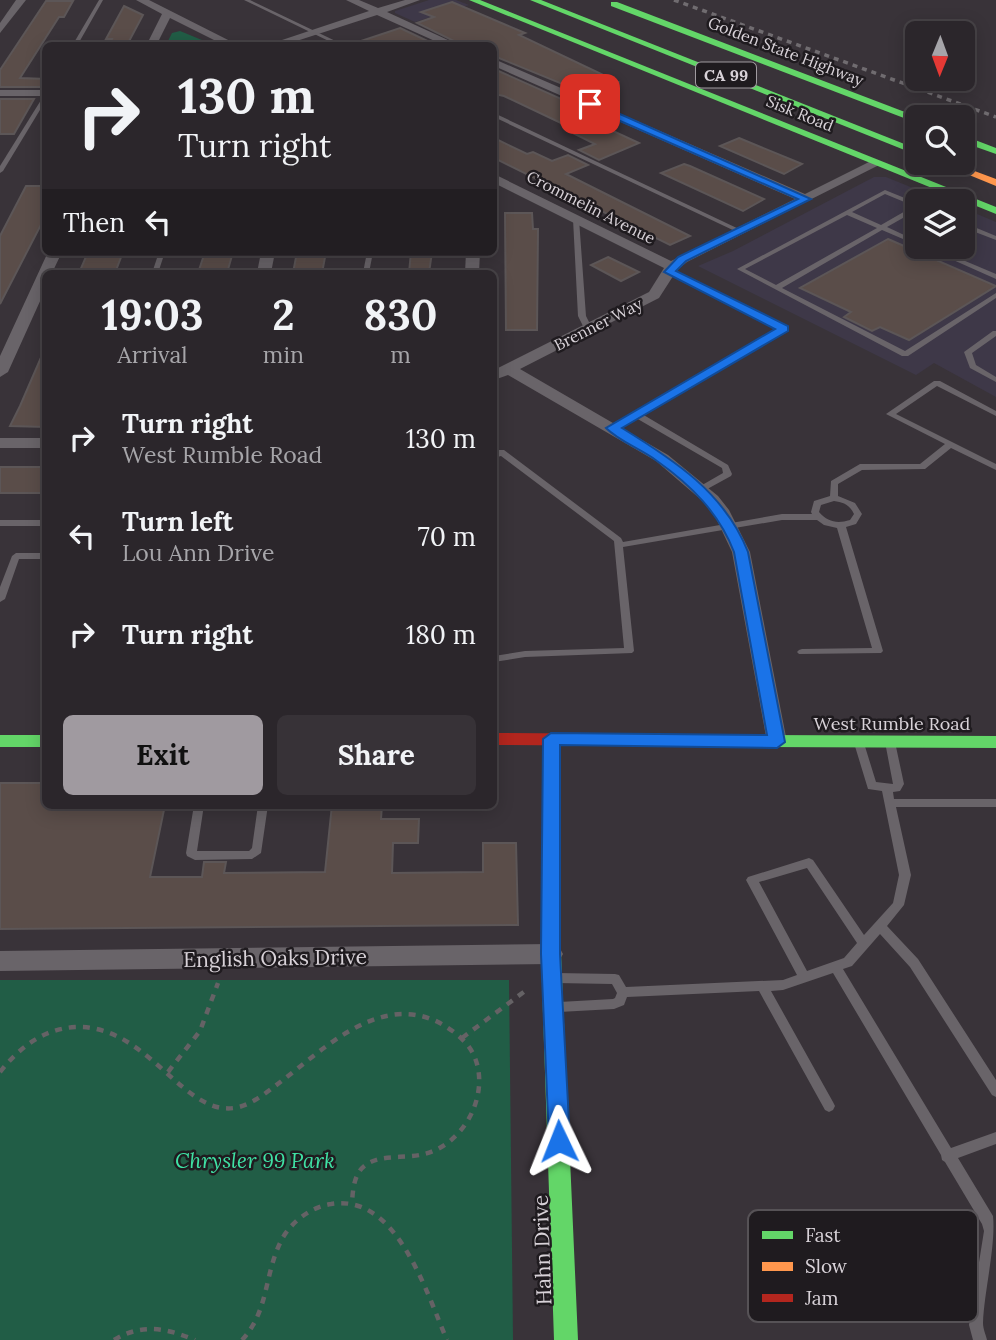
<!DOCTYPE html>
<html lang="en">
<head>
<meta charset="utf-8">
<style>
  :root { --surface:#2b262b; --page:#373237; --text:#f1f3f6; --muted:#a6a5a9; --line:#474347; --accent:#a09aa0 }
  body { margin:0; font-family:Lora,serif; background:var(--page); color:var(--text); height:100vh; display:flex; flex-direction:column; font-size:26px; white-space:nowrap }
  * { box-sizing:border-box; margin:0 }
  p { font-size:23px; color:var(--muted) }
  .icon { flex:none; width:38px; height:38px; fill:none; stroke:currentColor; stroke-width:2; stroke-linecap:round; stroke-linejoin:round }
  .map { position:relative; flex:1; overflow:hidden }
  .side { position:absolute; left:42px; top:270px; width:455px; height:539px; display:flex; flex-direction:column; background:var(--surface); border-radius:10px; box-shadow:0 4px 18px #0003,0 0 0 2px var(--line) }
  .side>* { flex:none }
  .banner { position:absolute; left:42px; top:42px; width:455px; height:214px; border-radius:10px; box-shadow:0 4px 18px #0003,0 0 0 2px var(--line); background:#2b262b; color:var(--text); overflow:hidden }
  .needle { width:46px; rotate:181deg }
  .fabs { position:absolute; left:905px; top:21px; display:grid; gap:14px }
  .fabs a { display:grid; place-items:center; width:70px; height:70px; border-radius:10px; background:var(--surface); box-shadow:0 4px 18px #0003,0 0 0 2px var(--line); font-size:35px }
  .pin { position:absolute; display:grid; place-items:center; width:60px; height:60px; color:#fff; margin:-30px; border-radius:14px; box-shadow:0 4px 10px #0006 }
  .me { position:absolute; width:77px; margin:-38px; rotate:358deg; stroke-linejoin:round; filter:drop-shadow(0 0 5px #0008) }
  .turn { display:flex; align-items:center; gap:24px; height:147px; padding:0 21px; font-size:32px }
  .turn .icon { width:91px; height:91px; stroke-width:2.5 }
  .turn b { display:block; font-size:49px; line-height:60px }
  .then { display:flex; align-items:center; height:66px; padding:0 21px; background:#0003; gap:14px; font-size:26px }
  .eta { display:flex; justify-content:space-evenly; align-items:center; height:119px; text-align:center }
  .eta b { font-size:42px; font-weight:700; line-height:49px }
  .button { display:flex; gap:14px; margin-top:auto; padding:14px 21px }
  .button a { flex:1; height:80px; border-radius:10px; background:var(--accent); color:#111; font-size:28px; font-weight:700; line-height:80px; text-align:center }
  .button a+a { background:var(--page); color:var(--text) }
  ul { padding:0; list-style:none }
  li { display:flex; align-items:center; gap:21px; height:98px; padding:0 21px }
  li div { flex:1 }
  li b { display:block; font-size:26px }
  li em { font-style:normal }
  .map>svg:first-child { display:block }
</style>
</head>
<body>
<div class="map">
<svg width="996" height="1340" viewBox="0 0 996 1340">
  <rect width="100%" height="100%" fill="#393339"/>
  <g fill="#3e3848">
    <path d="M429 0H456L469 5 415 22 395 13V11Z"/>
    <path d="M874 177H886L945 201H917V247H962L963 208 996 222V397L934 363 916 375 698 266 733 251Z"/>
  </g>
  <g fill="#215d46">
    <path d="M180 31 214 45H166L172 33Z"/>
    <path d="M0 980H509L513 1340H0Z"/>
  </g>
  <g fill="#5a4d49" stroke="#5c5657" stroke-width="2">
    <path d="M46 1H73L64 17H59L20 78 46 79 41 87H0V70Z"/>
    <path d="M452 2 525 33 519 35 618 82 611 85 616 87 609 103 494 56V46H464L417 23 434 17 421 12Z"/>
    <path d="M124 6 143 15 127 45H109L112 39H106Z"/>
    <path d="M400 28 438 46H358V42Z"/>
    <path d="M494 69 577 106 574 113 639 143 599 160 579 150 595 144 575 134 580 132 504 96 494 94Z"/>
    <path d="M0 99H34L14 134H0Z"/>
    <path d="M494 138 527 154 533 152 552 161 568 155 588 165 566 174 690 236 670 245 494 158Z"/>
    <path d="M739 138 802 164 784 174 720 146Z"/>
    <path d="M684 164 690 166 764 199 743 211 661 173Z"/>
    <path d="M26 186H46V215L0 304V236Z"/>
    <path d="M505 213H532L533 229H538L537 330H506Z"/>
    <path d="M888 239 996 286 909 340 880 327 872 331 844 317 851 312 800 288Z"/>
    <path d="M88 252H123L115 273H79Z"/>
    <path d="M205 252H233L227 273H198Z"/>
    <path d="M297 252H326L322 273H293Z"/>
    <path d="M411 252H432L429 273H409Z"/>
    <path d="M608 257 639 272 621 281 591 265Z"/>
    <path d="M46 346V427L10 426 20 406Z"/>
    <rect x="0" y="467" width="46" height="26"/>
    <path d="M0 783H46V805H165L150 877H202L204 862H226L224 873 325 872 332 805H382L381 819H419L418 843H393L392 873 483 872V843H516L518 925 0 929Z"/>
  </g>
  <g fill="none" stroke-linecap="round" stroke-linejoin="round">
    <g stroke="#656265" stroke-width="4.5" stroke-dasharray="7 7" stroke-linecap="butt">
      <path d="M462 1038 525 991"/>
      <path d="M0 1072C19 1048 43 1029 75 1027 150 1024 184 1121 239 1107 254 1103 267 1092 279 1083 323 1050 378 993 438 1022 453 1030 469 1042 475 1058 490 1096 463 1145 424 1154 406 1159 383 1154 367 1164 354 1172 353 1189 352 1202"/>
      <path d="M168 1072 200 1031 218 983"/>
      <path d="M114 1340C142 1323 166 1328 195 1340"/>
      <path d="M242 1340C269 1311 264 1275 281 1241 290 1223 310 1207 331 1204 397 1193 426 1292 447 1340"/>
    </g>
    <g fill="#696469" fill-rule="evenodd">
      <path d="M99 0H103L77 46H72Z"/>
      <path d="M244 0H250L346 46H339Z"/>
      <path d="M46 92V100L3 171 0 173V166Z"/>
      <path d="M494 113 741 230 742 231 737 232 494 117Z"/>
      <path d="M885 190 917 203V210L887 227 917 241V245L882 230 782 288 905 351 996 293V298L908 356H902L737 269ZM885 194 914 206 881 225 852 212ZM847 215 877 228 776 285 745 269Z"/>
      <path d="M944 190 949 191 931 201H924Z"/>
      <path d="M576 217 579 219 586 316 592 328 588 330 584 328 578 316 573 219Z"/>
      <path d="M962 222 996 236V240L962 227Z"/>
      <path d="M924 247H932L996 274V279Z"/>
      <path d="M159 252H165L158 273H152Z"/>
      <path d="M367 252H373L369 273H363Z"/>
      <path d="M667 271H671L788 328 642 414 728 465 732 474 731 476 700 493 697 492 696 490 697 488 723 473 722 468 636 418 616 430H610L609 428 633 412 779 328 667 273Z"/>
      <path d="M993 331H996V336L972 353 976 365 996 377V382L970 368 964 352Z"/>
      <path d="M934 381H940L996 411V416L937 386 896 414 996 464V470L951 448 925 469 862 470 838 484V496L855 503 862 514 856 524 846 527 883 651 881 653 799 654 797 652 799 650 802 649 872 648 837 528 824 525 817 520H782L623 547 634 651 632 653 525 657 494 662V656L525 651 624 648 614 541 501 456 494 458V453L498 450H504L621 538 623 542 782 514H812L811 512 814 501 830 496 831 481 860 464H920L945 444 886 414ZM834 501C843 502 850 505 854 514L850 520C837 524 828 522 819 512L821 505Z"/>
      <rect x="0" y="520" width="46" height="6"/>
      <path d="M16 553H46V559H19L5 599 0 602V587L12 556Z"/>
      <path d="M890 738 894 739 895 742 904 784 900 791 893 792 894 799H996V807H896L911 875 904 905 887 926 918 959 996 1080V1097L992 1095 910 967 880 934 852 966 843 969 951 1148 996 1132V1144L958 1158 993 1216C996 1246 984 1292 983 1323 983 1329 986 1335 987 1340H973L969 1325 984 1231 982 1224 945 1162 942 1160 941 1155 833 973 783 990 771 991 833 1102 835 1106 833 1110 829 1112 825 1110 759 991 627 997 624 1005 614 1009 559 1012 555 1011 553 1007 555 1003 559 1002 613 999 615 998 617 993 612 984 556 983 552 982 550 978 552 974 556 973 615 974 619 975 626 987 783 980 797 975 746 880 748 877 809 858 813 860 864 935 893 903 899 875 882 791 868 789 854 743 855 740H863L876 782 893 784 885 742 886 739ZM807 868 857 943 844 958 807 971 759 882Z"/>
      <path d="M194 805H204L197 851H249L252 848 258 805H268L261 853 252 859 195 860 187 856 186 853Z"/>
    </g>
    <g fill="#696469" fill-rule="evenodd">
      <path d="M16 0H26L0 33V23Z"/>
      <path d="M136 0H149L240 46H226L170 18 156 46H146L162 14Z"/>
      <path d="M346 0H359L378 8 405 0H420L387 12 461 46H446L377 15 281 46H264L369 11Z"/>
      <path d="M494 59 805 194 873 160 883 163 687 262 677 270 659 298 520 369 668 455 718 496 729 510 750 552 787 742 784 747H770L767 742 732 552 715 516 706 504 656 461 508 375 494 380V370L649 292 664 268 494 183V174L671 261 795 199 494 66Z"/>
      <rect x="0" y="90" width="46" height="6"/>
      <path d="M48 252H62L52 273H46V288L8 372 0 377V356Z"/>
      <path d="M261 252H275L271 273H257Z"/>
      <path d="M466 252H480L479 273H465Z"/>
      <rect x="0" y="438" width="46" height="10"/>
      <path d="M551 944 559 947 563 954 559 961 551 964 0 971V951Z"/>
    </g>
    <g fill="#63d668" fill-rule="evenodd">
      <path d="M469 0H480L996 207V214Z"/>
      <path d="M530 0H541L917 149V155Z"/>
      <path d="M611 2H617L918 117 917 123 611 6Z"/>
      <path d="M962 135 996 148V154L962 142Z"/>
      <path d="M551 733 557 735 559 739 561 954 578 1340H554L541 954 543 739 545 735Z"/>
      <rect x="0" y="735" width="46" height="12"/>
      <path d="M764 735 996 736V748L764 747 758 745 756 741 758 737Z"/>
    </g>
    <path fill="#ff974d" fill-rule="evenodd" d="M940 163H953L996 179V186Z"/>
    <path fill="#b3261e" fill-rule="evenodd" d="M494 733 764 735 770 737 772 741 770 745 764 747 494 745Z"/>
    <path stroke="#706c70" stroke-width="3.5" stroke-dasharray="5 5" stroke-linecap="butt" d="M674 0 996 117"/>
  </g>
  <path fill="#1a73e8" stroke="#114b97" stroke-width="2" d="M586 102H593L811 199 686 261 676 271 788 326V331L622 428C674 460 725 493 748 552L785 742 777 748 560 745V954L570 1141 567 1148 559 1151 552 1148 549 1141 541 954 543 739 551 733 767 735 734 552C719 513 691 485 657 461 641 449 620 442 606 428L775 329 664 272 678 257 798 199 586 106Z"/>
  <g text-anchor="middle" dominant-baseline="central" stroke-width="5" stroke-linejoin="round" paint-order="stroke">
    <g font-size="16" fill="#d8d2d8" stroke="#1f1b1f">
      <text transform="translate(786 51) rotate(21)">Golden State Highway</text>
      <text transform="translate(800 113) rotate(22)">Sisk Road</text>
      <text transform="translate(591 207) rotate(27)">Crommelin Avenue</text>
      <text transform="translate(598 324) rotate(-27)">Brenner Way</text>
    </g>
    <rect fill="#1f1b1f" stroke="#a09ba0" stroke-width="2" x="696" y="62.5" width="60" height="25" rx="5"/>
    <g font-size="16" font-weight="bold" fill="#d8d2d8">
      <text x="726" y="75">CA 99</text>
    </g>
    <g font-size="18" fill="#d8d2d8" stroke="#1f1b1f">
      <text x="892" y="723">West Rumble Road</text>
    </g>
    <g font-size="21" fill="#d8d2d8" stroke="#1f1b1f">
      <text transform="translate(275 958) rotate(-1)">English Oaks Drive</text>
      <text transform="translate(542 1250) rotate(-92)">Hahn Drive</text>
    </g>
    <g font-size="21" font-style="italic" fill="#3fe1a4" stroke="#1f1b1f">
      <text x="255" y="1160">Chrysler 99 Park</text>
    </g>
  </g>
  <rect x="748" y="1210" width="230" height="112" rx="10" fill="#1f1b1f" stroke="#565256" stroke-width="2"/>
  <rect x="762" y="1231" width="31" height="8" fill="#63d668"/>
  <rect x="762" y="1262" width="31" height="9" fill="#ff974d"/>
  <rect x="762" y="1294" width="31" height="8" fill="#b3261e"/>
  <g font-size="19" fill="#d8d2d8">
    <text x="805" y="1242">Fast</text>
    <text x="805" y="1273">Slow</text>
    <text x="805" y="1305">Jam</text>
  </g>
</svg>
<div class="fabs">
<a><svg class="needle" viewBox="-14 -14 28 28"><path d="M0-13l5 13h-10z" fill="#e53935"/><path d="M0 13l5-13h-10z" fill="#a6a5a9"/></svg></a>
<a><svg class="icon" aria-label="search" viewBox="0 0 24 24"><circle cx="10" cy="10" r="6"/><path d="M15 15l6 6"/></svg></a>
<a><svg class="icon" aria-label="layers" viewBox="0 0 24 24"><path d="M12 4l9 5-9 5-9-5zM3 14l9 5 9-5"/></svg></a>
</div>
<div class="pin" style="left:590px;top:104px;background:#d93025"><svg class="icon" aria-label="arrive" viewBox="0 0 24 24"><path d="M6 21V4h12l-3 4 3 4H6"/></svg></div>
<svg class="me" style="left:559px;top:1141px" viewBox="-20 -20 40 40"><path d="M0-17L14 15 0 8-14 15z" fill="#1a73e8" stroke="#fff" stroke-width="4"/></svg>
<div class="banner">
<div class="turn"><svg class="icon" aria-label="right" viewBox="0 0 24 24"><path d="M7 20v-9h11M14 6l5 5-5 5"/></svg><div><b>130 m</b>Turn right</div></div>
<div class="then">Then<svg class="icon" aria-label="left" viewBox="0 0 24 24"><path d="M17 20v-9H6M10 6l-5 5 5 5"/></svg></div>
</div>
<section class="side">
<div class="eta">
<div><b>19:03</b><p>Arrival</p></div>
<div><b>2</b><p>min</p></div>
<div><b>830</b><p>m</p></div>
</div>
<ul>
<li><svg class="icon" aria-label="right" viewBox="0 0 24 24"><path d="M7 20v-9h11M14 6l5 5-5 5"/></svg><div><b>Turn right</b><p>West Rumble Road</p></div><em>130 m</em></li>
<li><svg class="icon" aria-label="left" viewBox="0 0 24 24"><path d="M17 20v-9H6M10 6l-5 5 5 5"/></svg><div><b>Turn left</b><p>Lou Ann Drive</p></div><em>70 m</em></li>
<li><svg class="icon" aria-label="right" viewBox="0 0 24 24"><path d="M7 20v-9h11M14 6l5 5-5 5"/></svg><div><b>Turn right</b></div><em>180 m</em></li>
</ul>
<div class="button"><a>Exit</a><a>Share</a></div>
</section>
</div>
</body>
</html>
